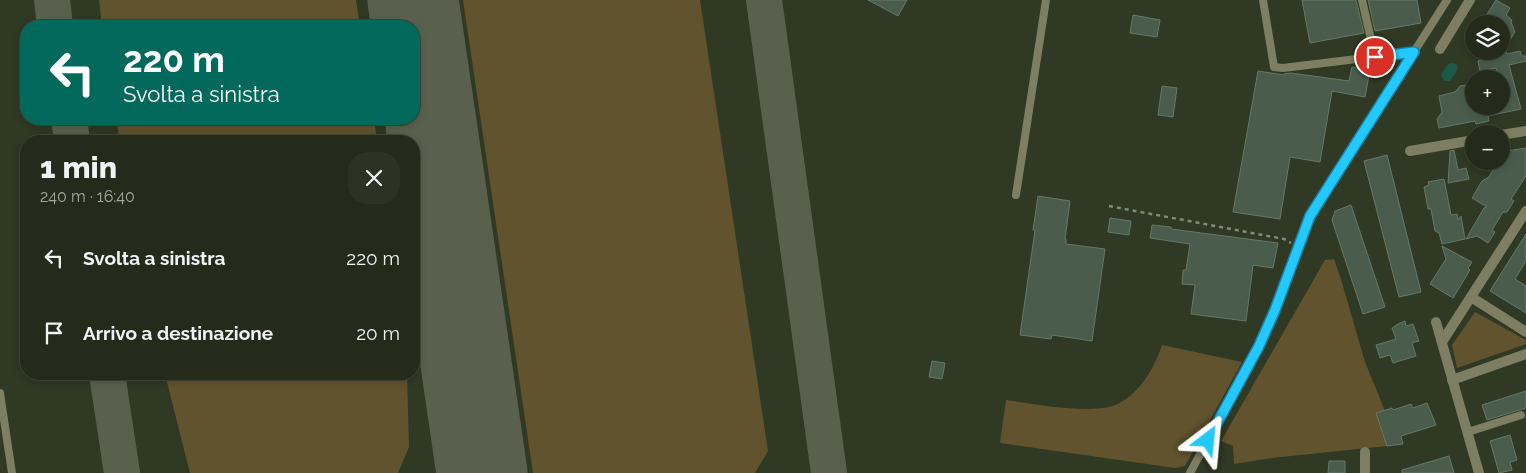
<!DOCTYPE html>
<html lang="it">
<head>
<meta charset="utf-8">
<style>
  :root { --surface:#242b1b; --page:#2c3324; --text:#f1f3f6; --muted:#a3a7a3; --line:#41473a }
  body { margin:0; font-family:Raleway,sans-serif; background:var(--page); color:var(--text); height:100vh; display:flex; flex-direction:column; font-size:19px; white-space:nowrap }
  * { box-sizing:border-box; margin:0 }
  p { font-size:16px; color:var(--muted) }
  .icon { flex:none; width:28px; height:28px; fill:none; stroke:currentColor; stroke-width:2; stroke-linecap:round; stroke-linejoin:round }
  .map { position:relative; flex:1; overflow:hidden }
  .drawer { position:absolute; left:20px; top:135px; width:400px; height:245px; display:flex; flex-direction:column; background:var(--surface); border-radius:20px; box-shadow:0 2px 8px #0003,0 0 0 1px var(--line) }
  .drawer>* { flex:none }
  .hud { position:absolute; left:20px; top:20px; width:400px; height:105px; border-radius:20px; box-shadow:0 2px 8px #0003,0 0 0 1px var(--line); background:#00695c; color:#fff; overflow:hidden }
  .controls { position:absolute; left:1465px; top:15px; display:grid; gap:10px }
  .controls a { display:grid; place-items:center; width:45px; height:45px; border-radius:50%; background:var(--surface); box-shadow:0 2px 8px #0003,0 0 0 1px var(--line); font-size:25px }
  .pin { position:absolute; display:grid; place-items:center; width:42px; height:42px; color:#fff; margin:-21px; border:2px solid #fff; border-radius:50%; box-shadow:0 1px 5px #0007 }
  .me { position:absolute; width:55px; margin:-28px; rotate:29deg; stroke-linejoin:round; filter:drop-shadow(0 0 4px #0008) }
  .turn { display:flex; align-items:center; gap:18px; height:105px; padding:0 20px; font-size:22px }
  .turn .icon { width:65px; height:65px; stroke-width:2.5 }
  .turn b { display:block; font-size:35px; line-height:42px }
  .round { display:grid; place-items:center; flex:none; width:52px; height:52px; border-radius:20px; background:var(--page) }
  .summary { display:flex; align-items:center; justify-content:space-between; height:85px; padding:0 20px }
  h1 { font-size:30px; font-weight:800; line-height:38px }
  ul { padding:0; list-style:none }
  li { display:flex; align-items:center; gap:15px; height:75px; padding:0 20px }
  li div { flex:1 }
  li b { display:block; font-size:19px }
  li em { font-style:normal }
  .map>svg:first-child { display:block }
</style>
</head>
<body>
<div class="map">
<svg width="1526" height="473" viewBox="0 0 1526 473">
  <rect width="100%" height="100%" fill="#303924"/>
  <g fill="#61532e">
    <path d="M99 0H356L360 26H102Z"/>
    <path d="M463 0H700L768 451 755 473H533Z"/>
    <path d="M116 119H374L377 141H120Z"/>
    <path d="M1334 259 1340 276 1365 362 1385 411 1376 413 1387 446 1272 458 1234 464 1233 446 1221 441 1325 260Z"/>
    <path d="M1475 312 1526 340V344L1457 368 1452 345Z"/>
    <path d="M1162 345 1242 362 1185 466 1175 468 1000 443 1006 400C1035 404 1085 414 1113 406 1138 397 1154 369 1162 345Z"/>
    <path d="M165 374H407L409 447 398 473H190Z"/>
  </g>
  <path fill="#1b5b46" d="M1450 63 1456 64 1458 67 1456 72 1450 81H1444L1441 75 1447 65Z"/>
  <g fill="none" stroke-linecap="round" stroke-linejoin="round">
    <g stroke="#59614e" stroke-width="36">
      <path d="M52 0 55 26"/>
      <path d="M764 0 829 473"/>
      <path d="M69 119 72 141"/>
      <path d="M107 374 122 473"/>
      <path d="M478 473 480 459"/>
    </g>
    <path stroke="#59614e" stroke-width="91" d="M413 0 482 473"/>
  </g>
  <g fill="#4a5d4c" stroke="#657967">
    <path d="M868 0H907L898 16Z"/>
    <path d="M1302 0H1356L1364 33 1310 43Z"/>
    <path d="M1368 0H1417L1421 23 1375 31Z"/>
    <path d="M1496 0 1510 8 1506 15 1512 20 1511 22 1515 32 1503 51H1506L1507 54 1520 51 1522 56H1526V61L1509 65 1521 109 1488 116 1489 121 1476 124 1475 121 1439 128 1437 119 1442 112 1439 96 1455 92 1460 86 1472 84 1474 106H1501V79H1499L1496 68 1480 71 1478 61 1501 55V24H1481Z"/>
    <path d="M1133 15 1160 20 1157 37 1130 33Z"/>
    <path d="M1352 67 1370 70 1365 97 1332 91 1320 162 1290 157 1280 219 1233 212 1258 71 1284 75V74L1291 73 1349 81Z"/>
    <path d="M1162 86 1177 88 1173 117 1158 115Z"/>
    <path d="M1526 148V176L1511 199 1514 201 1507 212H1503L1492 230 1495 232 1488 243 1477 236 1466 239 1484 208 1487 207 1472 198 1482 181 1489 177 1495 166 1494 161H1501V155L1507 154V151Z"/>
    <path d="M1454 150 1458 170 1466 168 1469 179 1448 183 1450 151Z"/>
    <path d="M1387 155 1421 292 1399 297 1364 161Z"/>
    <path d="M1444 179 1451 215 1457 214 1458 220 1461 216 1465 239 1442 244 1439 233 1435 231 1431 209H1428L1424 187 1429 185 1428 182Z"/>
    <path d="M1038 196 1070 201 1065 239H1066V244L1105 249 1092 341 1052 335 1051 339 1020 335 1035 230H1033Z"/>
    <path d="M1351 205 1385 307 1363 314 1332 220 1335 211Z"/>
    <path d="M1110 218 1131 221 1129 235 1108 232Z"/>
    <path d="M1152 225 1171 227V229L1278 243 1273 268 1253 265 1246 321 1191 314 1195 285 1182 284 1183 270H1186L1190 244 1150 238Z"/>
    <path d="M1526 234V261L1515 279 1526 286V313L1490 291Z"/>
    <path d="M1442 246 1472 262 1468 268 1470 270 1453 298 1430 284 1446 259Z"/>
    <path d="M1405 321 1406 326 1413 324 1419 341 1412 343 1416 356 1393 363 1390 355 1380 358 1376 345 1396 339 1392 328 1398 324Z"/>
    <path d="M932 361 945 363 942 379 929 377Z"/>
    <path d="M1526 391V408L1487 420 1482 405Z"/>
    <path d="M1427 403 1436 425 1401 436 1403 444 1387 446 1376 413 1392 408 1393 410 1411 404 1413 408Z"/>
    <path d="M1510 435 1517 460 1510 462 1512 470 1499 473 1490 441Z"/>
    <path d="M1449 456 1454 473H1402V470Z"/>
    <path d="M1329 461H1345V473H1328Z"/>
  </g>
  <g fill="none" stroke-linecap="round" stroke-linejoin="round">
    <path stroke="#838a79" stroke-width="2.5" stroke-dasharray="4 4" stroke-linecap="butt" d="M1109 206 1284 239 1291 243"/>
    <g stroke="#7e7e62" stroke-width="8">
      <path d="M1263 0 1274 67 1283 68 1414 52"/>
      <path d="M1362 0 1375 57"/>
      <path d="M1016 195 1046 0"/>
      <path d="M0 393 12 473"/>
      <path d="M1468 432 1521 415"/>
      <path d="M1190 473 1259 346 1275 310 1310 215 1447 0"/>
    </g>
    <g stroke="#7e7e62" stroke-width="10">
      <path d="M1440 49 1470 0"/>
      <path d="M1501 135 1526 131"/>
      <path d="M1410 151 1474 140"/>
      <path d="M1471 297 1526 332"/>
      <path d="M1436 322 1479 473"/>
      <path d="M1442 342 1526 211"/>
      <path d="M1452 380 1526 354"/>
      <path d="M1365 452V473"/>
    </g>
  </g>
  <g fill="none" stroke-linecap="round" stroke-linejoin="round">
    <g stroke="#1783a5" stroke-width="12">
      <path id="route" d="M1208 440 1259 346 1275 310 1310 216 1414 52 1375 57"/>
    </g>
    <use href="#route" stroke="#23c9fe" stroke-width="9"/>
  </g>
</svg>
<div class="controls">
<a><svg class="icon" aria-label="layers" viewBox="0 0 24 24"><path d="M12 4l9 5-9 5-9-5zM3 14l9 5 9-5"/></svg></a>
<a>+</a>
<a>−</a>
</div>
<div class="pin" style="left:1375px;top:57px;background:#d93025"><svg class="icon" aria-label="arrive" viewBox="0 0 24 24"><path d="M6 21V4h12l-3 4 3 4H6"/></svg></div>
<svg class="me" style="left:1208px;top:440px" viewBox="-20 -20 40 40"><path d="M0-17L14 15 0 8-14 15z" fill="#23c9fe" stroke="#fff" stroke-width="4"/></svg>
<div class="hud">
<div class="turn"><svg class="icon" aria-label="left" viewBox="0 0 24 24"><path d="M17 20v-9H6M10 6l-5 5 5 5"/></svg><div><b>220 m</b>Svolta a sinistra</div></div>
</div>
<section class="drawer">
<div class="summary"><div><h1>1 min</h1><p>240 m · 16:40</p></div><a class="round"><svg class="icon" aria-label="close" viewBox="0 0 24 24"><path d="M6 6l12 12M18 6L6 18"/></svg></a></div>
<ul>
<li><svg class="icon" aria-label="left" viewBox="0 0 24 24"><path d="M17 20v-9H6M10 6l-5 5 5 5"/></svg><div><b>Svolta a sinistra</b></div><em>220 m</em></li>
<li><svg class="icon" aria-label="arrive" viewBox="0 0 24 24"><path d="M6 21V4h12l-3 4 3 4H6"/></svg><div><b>Arrivo a destinazione</b></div><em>20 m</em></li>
</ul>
</section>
</div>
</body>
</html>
